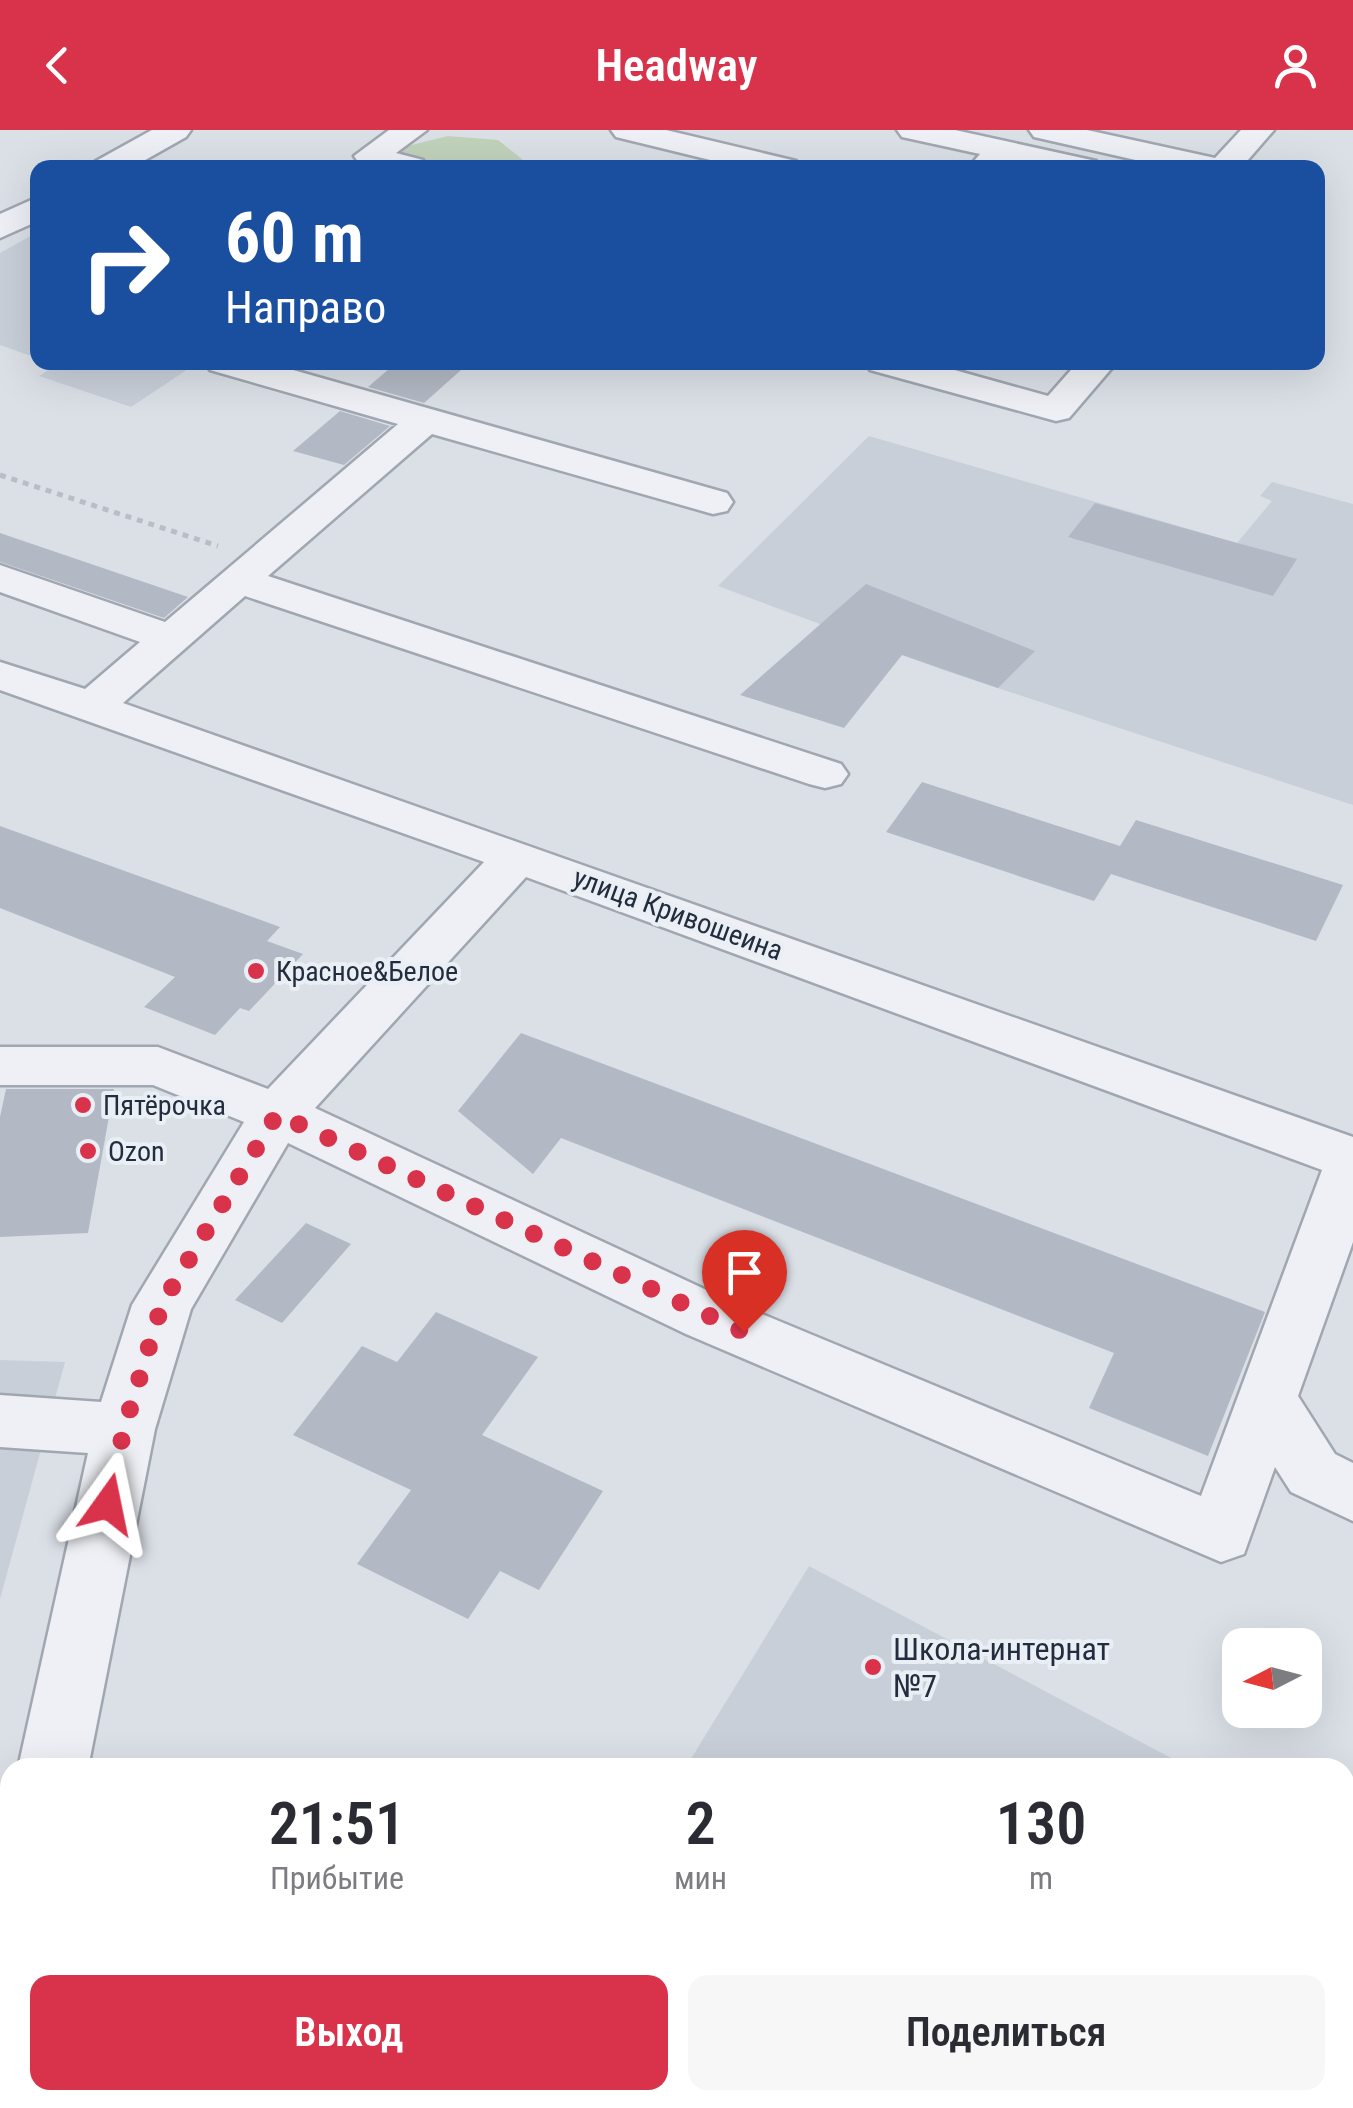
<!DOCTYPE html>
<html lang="ru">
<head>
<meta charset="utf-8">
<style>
  :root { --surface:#fff; --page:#f7f7f7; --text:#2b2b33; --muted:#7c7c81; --accent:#d9334c }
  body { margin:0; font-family:"Roboto Condensed",sans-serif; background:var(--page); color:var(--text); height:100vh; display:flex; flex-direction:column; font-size:38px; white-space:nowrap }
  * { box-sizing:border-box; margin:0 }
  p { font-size:32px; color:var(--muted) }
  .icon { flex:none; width:55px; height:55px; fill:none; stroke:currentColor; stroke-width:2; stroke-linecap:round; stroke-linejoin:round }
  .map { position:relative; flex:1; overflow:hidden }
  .sheet { position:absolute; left:0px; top:1628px; width:1355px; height:352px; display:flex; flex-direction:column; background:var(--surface); border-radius:30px 30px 0 0; box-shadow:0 10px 40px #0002 }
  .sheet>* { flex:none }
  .banner { position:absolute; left:30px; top:30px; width:1295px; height:210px; border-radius:20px; box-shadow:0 10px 40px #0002; background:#1a4fa0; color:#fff; overflow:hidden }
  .needle { width:65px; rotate:264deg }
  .controls { position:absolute; left:1222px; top:1498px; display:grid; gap:20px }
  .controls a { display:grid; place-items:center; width:100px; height:100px; border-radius:20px; background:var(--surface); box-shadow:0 10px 40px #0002; font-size:50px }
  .pin { position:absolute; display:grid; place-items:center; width:85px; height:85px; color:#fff; margin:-102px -42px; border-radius:50% 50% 50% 0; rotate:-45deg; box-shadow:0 0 10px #0007 }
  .pin .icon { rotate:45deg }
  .me { position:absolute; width:110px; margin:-55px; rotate:12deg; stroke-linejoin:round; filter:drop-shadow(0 0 8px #0008) }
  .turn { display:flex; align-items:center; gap:35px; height:210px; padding:0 30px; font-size:45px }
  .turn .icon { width:130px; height:130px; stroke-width:2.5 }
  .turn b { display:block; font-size:70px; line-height:85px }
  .eta { display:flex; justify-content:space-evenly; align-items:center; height:170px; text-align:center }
  .eta b { font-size:60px; font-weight:600; line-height:70px }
  .button { display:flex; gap:20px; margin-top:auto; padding:20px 30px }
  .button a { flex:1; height:115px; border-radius:20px; background:var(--accent); color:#fff; font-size:40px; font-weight:600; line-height:115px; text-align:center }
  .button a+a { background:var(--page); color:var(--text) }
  header { display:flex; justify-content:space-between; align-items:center; height:130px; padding:0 30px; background:var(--accent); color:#fff; font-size:45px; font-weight:600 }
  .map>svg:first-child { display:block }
</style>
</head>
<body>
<header><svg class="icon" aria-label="back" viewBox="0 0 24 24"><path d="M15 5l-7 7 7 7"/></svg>Headway<svg class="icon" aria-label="person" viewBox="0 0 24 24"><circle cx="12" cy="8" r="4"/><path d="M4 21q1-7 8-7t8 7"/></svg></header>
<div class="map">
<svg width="1353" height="1978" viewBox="0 0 1353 1978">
  <rect width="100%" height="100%" fill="#dbe0e7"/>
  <g fill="#c9cfd9">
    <path d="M34 104 38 105 37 228 0 215V123Z"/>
    <path d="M51 233H197L131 277 39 246 57 235Z"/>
    <path d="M869 306 1237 413 1272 371 1260 366 1272 352 1353 374V675L946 541 718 456Z"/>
    <path d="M0 1230 65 1232 0 1469Z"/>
    <path d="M809 1436 1188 1637H686Z"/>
    <path d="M1345 1721 1353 1725V1978H483L487 1970H1345Z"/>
  </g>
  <path fill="#c1d2bb" d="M448 6 498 10 532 37H444L383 22Z"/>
  <g fill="#b2b9c4">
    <path d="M397 232H470L424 273 368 257Z"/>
    <path d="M340 281 390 296 344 335 293 321Z"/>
    <path d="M1095 373 1237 413 1297 429 1273 466 1068 407Z"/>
    <path d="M0 403 188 467 164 488 0 432Z"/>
    <path d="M866 454 1035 521 998 558 902 525 844 598 740 565Z"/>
    <path d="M922 652 1120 716 1136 690 1343 755 1316 811 1111 744 1094 771 886 702Z"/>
    <path d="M0 696 280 797 267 811 303 824 249 881 240 878 215 905 144 877 175 847 0 778Z"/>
    <path d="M521 903 1265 1182 1208 1326 1089 1278 1114 1223 561 1008 533 1044 458 981Z"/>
    <path d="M6 959H114L88 1103 0 1107V987Z"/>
    <path d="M306 1093 351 1114 282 1193 235 1170Z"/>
    <path d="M436 1182 538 1227 482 1305 603 1361 539 1460 500 1441 468 1489 357 1434 411 1360 293 1305 362 1216 397 1232Z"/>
  </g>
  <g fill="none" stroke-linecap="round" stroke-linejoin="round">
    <g stroke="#a0a7b1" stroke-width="5">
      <g id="minor">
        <path d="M152 0H191L186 7 131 38H91L96 31Z"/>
        <path d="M389 0H427L396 23 423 30 428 38H377L359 33 354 26Z"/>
        <path d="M611 0H666L796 31 801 38H743L616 7Z"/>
        <path d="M897 0H955L1096 31 1101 38H1039L1009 31 1003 38H968L980 24 902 7Z"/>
        <path d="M1029 0H1087L1215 28 1241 0H1274L1241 38H1171L1034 7Z"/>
        <path d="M38 67V91L0 108V84Z"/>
        <path d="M205 232H265L727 363 733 372 727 381 713 384 432 304 268 446 841 634 848 644 841 654 825 658 809 654 245 466 123 573 1353 1007V1112L1298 1266 1335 1324 1353 1333V1391L1291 1362 1275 1337 1244 1424 1221 1432 686 1204 288 1013 191 1179 155 1299 88 1638H18L88 1323 0 1317V1265L101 1272 132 1175 244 992 153 955H0V917H158L268 959 484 732 0 560V532L85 559 140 512 0 462V435L165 492 398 294 210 240ZM526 747 1322 1040 1201 1366 728 1170 315 978Z"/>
        <path d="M865 232H926L1048 266 1078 232H1117L1069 288 1056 291 870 240Z"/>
        <path d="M10 1801V1920L0 1924V1805Z"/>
      </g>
    </g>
    <path stroke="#b9bdc5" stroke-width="5" stroke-dasharray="6 6" stroke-linecap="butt" d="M0 345 218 416"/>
    <use href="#minor" fill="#eef0f5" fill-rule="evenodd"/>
  </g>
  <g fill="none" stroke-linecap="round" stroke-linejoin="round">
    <path stroke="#d9334c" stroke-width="18" stroke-dasharray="0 32.4" d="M108 1374 124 1299 162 1174 277 984 744 1202"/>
  </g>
  <g fill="#d9334c" stroke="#eaeff5" stroke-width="4">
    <circle cx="256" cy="841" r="10"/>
    <circle cx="83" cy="975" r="10"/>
    <circle cx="88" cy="1021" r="10"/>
    <circle cx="873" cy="1537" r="10"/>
  </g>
  <g text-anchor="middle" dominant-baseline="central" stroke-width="8" stroke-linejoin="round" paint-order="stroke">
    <g font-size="28" fill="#242d3e" stroke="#eaeff5">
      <text transform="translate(678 784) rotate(20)">улица Кривошеина</text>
    </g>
    <g font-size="28" fill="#242d3e" stroke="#eaeff5" text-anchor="start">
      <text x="276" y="841">Красное&amp;Белое</text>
      <text x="103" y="975">Пятёрочка</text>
      <text x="108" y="1021">Ozon</text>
    </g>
    <g font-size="32" fill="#242d3e" stroke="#eaeff5" text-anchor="start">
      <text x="893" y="1519">Школа-интернат<tspan x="893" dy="37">№7</tspan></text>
    </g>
  </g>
</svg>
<div class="controls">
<a><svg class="needle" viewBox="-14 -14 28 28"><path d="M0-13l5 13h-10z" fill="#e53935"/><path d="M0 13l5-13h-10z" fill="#7c7c81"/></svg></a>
</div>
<div class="pin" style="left:744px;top:1202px;background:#d93025"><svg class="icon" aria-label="arrive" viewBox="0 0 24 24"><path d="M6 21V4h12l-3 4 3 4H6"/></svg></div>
<svg class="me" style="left:108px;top:1374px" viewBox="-20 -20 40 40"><path d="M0-17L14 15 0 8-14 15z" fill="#d9334c" stroke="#fff" stroke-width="4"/></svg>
<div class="banner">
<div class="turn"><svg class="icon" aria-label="right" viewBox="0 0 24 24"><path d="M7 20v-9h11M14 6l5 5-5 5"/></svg><div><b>60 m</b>Направо</div></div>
</div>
<section class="sheet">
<div class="eta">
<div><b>21:51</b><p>Прибытие</p></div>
<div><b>2</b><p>мин</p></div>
<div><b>130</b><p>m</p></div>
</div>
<div class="button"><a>Выход</a><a>Поделиться</a></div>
</section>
</div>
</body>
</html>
